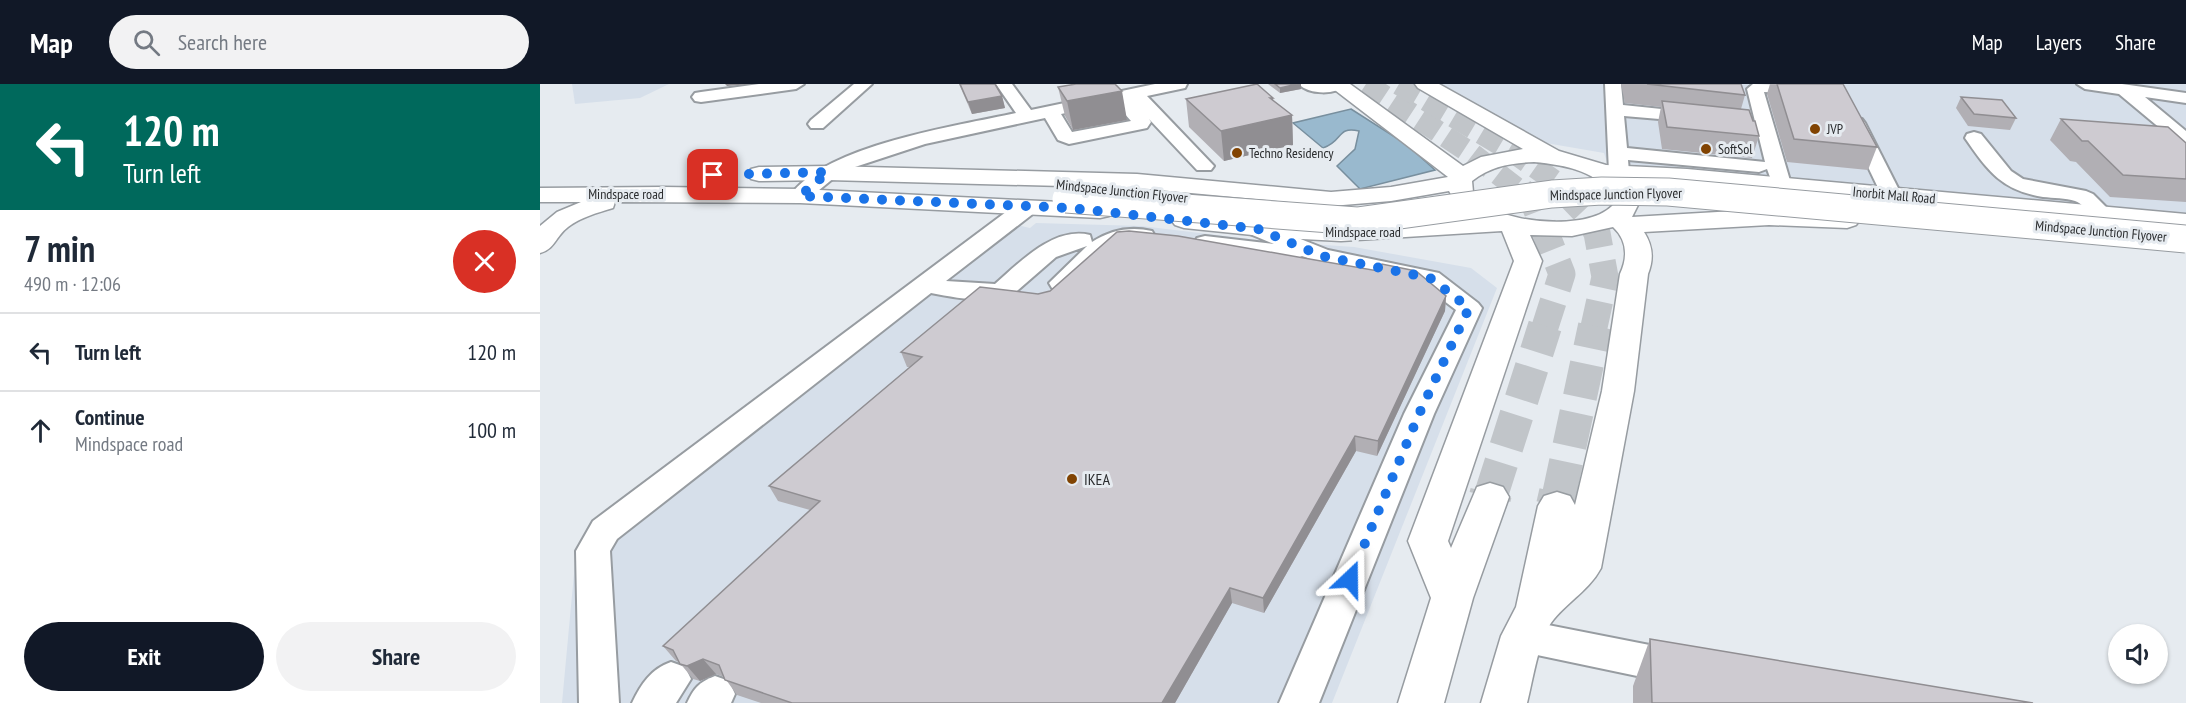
<!DOCTYPE html>
<html lang="en">
<head>
<meta charset="utf-8">
<style>
  :root { --surface:#fff; --page:#f2f2f3; --text:#1f2937; --muted:#747a83; --line:#e0e1e3; --accent:#111827 }
  body { margin:0; font-family:"PT Sans Narrow",sans-serif; background:var(--page); color:var(--text); height:100vh; display:flex; flex-direction:column; font-size:22px; white-space:nowrap }
  * { box-sizing:border-box; margin:0 }
  p { font-size:20px; color:var(--muted) }
  .icon { flex:none; width:33px; height:33px; fill:none; stroke:currentColor; stroke-width:2; stroke-linecap:round; stroke-linejoin:round }
  .map { position:relative; flex:1; overflow:hidden }
  .details { display:flex; flex-direction:column; background:var(--surface); width:540px }
  .details>* { flex:none }
  .top-card { background:#00695c; color:#fff; overflow:hidden }
  .controls { position:absolute; left:1568px; top:540px; display:grid; gap:12px }
  .controls a { display:grid; place-items:center; width:60px; height:60px; border-radius:50%; background:var(--surface); box-shadow:0 2px 4px #0004; font-size:30px }
  .pin { position:absolute; display:grid; place-items:center; width:51px; height:51px; color:#fff; margin:-26px; border-radius:12px; box-shadow:0 3px 9px #0006 }
  .me { position:absolute; width:66px; margin:-33px; rotate:23deg; stroke-linejoin:round; filter:drop-shadow(0 0 4px #0008) }
  .turn { display:flex; align-items:center; gap:21px; height:126px; padding:0 24px; font-size:27px }
  .turn .icon { width:78px; height:78px; stroke-width:2.5 }
  .turn b { display:block; font-size:42px; line-height:51px }
  .round { display:grid; place-items:center; flex:none; width:63px; height:63px; border-radius:32px; background:var(--page) }
  .head { display:flex; align-items:center; justify-content:space-between; height:102px; padding:0 24px }
  h1 { font-size:36px; font-weight:600; line-height:45px }
  .cta { display:flex; gap:12px; margin-top:auto; padding:12px 24px }
  .cta a { flex:1; height:69px; border-radius:36px; background:var(--accent); color:#fff; font-size:24px; font-weight:600; line-height:69px; text-align:center }
  .cta a+a { background:var(--page); color:var(--text) }
  ul { padding:0; list-style:none }
  li { display:flex; align-items:center; gap:18px; height:78px; padding:0 24px; border-top:2px solid var(--line) }
  li div { flex:1 }
  li b { display:block; font-size:22px }
  li em { font-style:normal }
  header { display:flex; align-items:center; gap:36px; box-sizing:border-box; height:84px; padding:0 30px; background:var(--accent); color:#fff }
  header strong { font-size:28px }
  nav { display:flex; gap:33px; margin-inline-start:auto; font-size:21px }
  .search { width:420px; height:54px; background:var(--page); display:flex; align-items:center; gap:15px; box-sizing:border-box; padding:0 21px; border-radius:33px; color:var(--muted); font-size:22px }
  main { display:flex; flex:1; min-height:0 }
  .map>svg:first-child { display:block }
</style>
</head>
<body>
<header>
<strong>Map</strong>
<div class="search"><svg class="icon" aria-label="search" viewBox="0 0 24 24"><circle cx="10" cy="10" r="6"/><path d="M15 15l6 6"/></svg>Search here</div>
<nav><a>Map</a><a>Layers</a><a>Share</a></nav>
</header>
<main>
<section class="details">
<div class="top-card">
<div class="turn"><svg class="icon" aria-label="left" viewBox="0 0 24 24"><path d="M17 20v-9H6M10 6l-5 5 5 5"/></svg><div><b>120 m</b>Turn left</div></div>
</div>
<div class="head"><div><h1>7 min</h1><p>490 m · 12:06</p></div><a class="round" style="background:#d93025;color:#fff"><svg class="icon" aria-label="close" viewBox="0 0 24 24"><path d="M6 6l12 12M18 6L6 18"/></svg></a></div>
<ul>
<li><svg class="icon" aria-label="left" viewBox="0 0 24 24"><path d="M17 20v-9H6M10 6l-5 5 5 5"/></svg><div><b>Turn left</b></div><em>120 m</em></li>
<li><svg class="icon" aria-label="ahead" viewBox="0 0 24 24"><path d="M12 20V5M6 11l6-6 6 6"/></svg><div><b>Continue</b><p>Mindspace road</p></div><em>100 m</em></li>
</ul>
<div class="cta"><a>Exit</a><a>Share</a></div>
</section>
<div class="map">
<svg width="1646" height="619" viewBox="0 0 1646 619">
  <rect width="100%" height="100%" fill="#e6ebf0"/>
  <g fill="#d6dfea">
    <path d="M32 0H129L100 14 35 20Z"/>
    <path d="M879 0H1646V132L1391 111 1067 78 1064 69 1000 58Z"/>
    <path d="M465 138 490 144 496 139 601 142 727 157 814 163 931 184 957 204 792 619H22L36 468Z"/>
  </g>
  <path fill="#99b9ce" stroke="#788f9e" stroke-width="1.5" d="M811 25 866 60 895 86 820 105 797 82 815 65 819 47C796 42 804 57 783 64L753 39Z"/>
  <g fill="none" stroke-linecap="round" stroke-linejoin="round">
    <g stroke="#c1c5c9" stroke-width="22" stroke-dasharray="22 10" stroke-linecap="butt">
      <path d="M826 0 932 70 983 109"/>
      <path d="M859 0 973 68 1016 98 1026 109"/>
    </g>
    <g stroke="#c1c5c9" stroke-width="27" stroke-dasharray="27 14" stroke-linecap="butt">
      <path d="M981 107 994 119 1022 190 1005 243"/>
      <path d="M1025 107 1046 129 1057 149 1065 193 1054 243"/>
    </g>
    <g stroke="#c1c5c9" stroke-width="34" stroke-dasharray="34 16" stroke-linecap="butt">
      <path d="M951 411 1005 242"/>
      <path d="M1019 411 1055 242"/>
    </g>
    <g stroke="#c1c5c9" stroke-width="42" stroke-dasharray="42 21" stroke-linecap="butt">
      <path d="M950 413 951 409"/>
      <path d="M1017 422 1020 409"/>
    </g>
    <g stroke="#979ca1" stroke-width="4">
      <g id="minor">
        <path d="M219 0H264L256 5 161 18 155 17 152 13 155 9 161 8Z"/>
        <path d="M314 0H332L283 44H271L268 40 271 36Z"/>
        <path d="M456 0H472L491 26 615 0H647L645 4 607 12 674 82 671 86H657L609 35 611 38 607 44 529 60 518 56 505 34 385 60 315 83 295 93 267 116 260 118 253 116 250 112C285 61 417 42 476 29ZM575 19 591 37 532 48 521 30Z"/>
        <path d="M759 0H806V1C797 11 768 11 759 0Z"/>
        <path d="M1065 0H1081L1083 21 1131 26 1162 33 1165 37 1162 41 1156 42 1131 36 1084 32 1087 64 1225 78 1207 5 1213 0 1272 1 1274 5 1266 10 1224 8 1251 100 1248 104 1241 106 1234 104 1227 85 1219 88 1088 76 1089 88 1086 92H1072L1069 88Z"/>
        <path d="M1537 0H1582L1646 9V19L1605 13 1646 47V62L1639 60 1579 10 1545 5Z"/>
        <path d="M1316 34 1322 35 1325 39 1361 110 1358 114 1351 116 1344 114 1341 110 1307 39 1310 35Z"/>
        <path d="M1434 48 1441 50 1471 87 1483 95 1546 107 1553 110 1573 130 1570 135C1550 139 1550 123 1535 117 1526 114 1513 114 1503 113 1461 106 1448 87 1425 54L1427 50Z"/>
        <path d="M486 118 494 119 497 124 494 129 406 197 455 200C479 179 514 142 550 151L552 158C570 146 591 142 612 147L615 152 612 157 590 158 575 163 530 204 521 206 512 204 509 199 547 162 516 173 470 213C445 219 416 214 391 209L77 455 70 467 79 619H39L36 467 53 437 478 119Z"/>
        <path d="M718 138 788 166 899 189 938 219 942 224 894 330 779 619H739L864 330 916 226 882 200 782 179 762 172 753 176 665 166 657 164 654 159 657 154 665 152 734 160 710 150 707 145 710 140Z"/>
        <path d="M983 536 1140 567 1154 572 1159 584 1154 596 1140 601 983 568 970 563 964 552 970 541Z"/>
        <path d="M131 578 145 583 151 595 136 619H92C101 600 111 585 131 578Z"/>
        <path d="M175 592 189 597 195 610 191 619H147C154 604 159 598 175 592Z"/>
      </g>
    </g>
    <g stroke="#979ca1" stroke-width="3">
      <g id="major">
        <path d="M787 0H810L923 82 941 73 983 65 878 4 875 0H899L1019 67 1066 81 1147 85 1646 130V146L1147 99 1088 96 1100 117 1092 133 1229 125 1307 128 1316 131 1320 136 1316 141 1307 144 1229 141 1104 148C1113 162 1114 175 1108 190L1094 307 1061 484C1050 505 1029 517 1014 535 999 552 993 596 987 619H941L961 552 976 523 998 422 1004 412 1017 408 1030 412 1035 421 1062 307 1080 190C1088 173 1087 156 1073 143L1032 152 990 151 1002 177 908 457 911 464 937 403 950 399 963 403 969 413 933 514 904 619H858L891 514 868 457 974 177 962 147 801 157 742 154 644 144 635 141 631 136 635 131 644 128 742 138 801 141 932 133 914 116 909 107 851 117 791 122 597 104 288 96 219 97 211 95 207 90 211 85 219 83 288 82 597 90 791 108 851 103 908 93ZM994 78C1026 81 1060 87 1076 117 1057 147 978 140 951 124 945 120 939 113 933 108L932 97C951 82 971 79 994 78Z"/>
        <path d="M123 103 260 105 560 120 569 122 572 127 569 132 560 134 260 119 75 118 73 124C57 129 41 133 28 143 15 153 15 165 0 169V142L17 128 41 118H0V104Z"/>
      </g>
    </g>
    <use href="#minor" fill="#fff" fill-rule="evenodd"/>
    <use href="#major" fill="#fff" fill-rule="evenodd"/>
    <g stroke="#979ca1" stroke-width="24" stroke-linecap="butt">
      <path id="major-bridge-far1" d="M1030 109H1136"/>
    </g>
    <g stroke="#979ca1" stroke-width="29" stroke-linecap="butt">
      <path id="major-bridge" d="M526 115 817 137 1012 110 1062 107 1128 108 1646 155"/>
    </g>
    <use href="#major-bridge-far1" stroke="#fff" stroke-width="22"/>
    <use href="#major-bridge" stroke="#fff" stroke-width="27"/>
  </g>
  <g fill="#b1afb4">
    <path d="M419 0H455L462 12 465 24 432 30Z"/>
    <path d="M728 0H761V5L740 9Z"/>
    <path d="M1081 0H1201L1205 11 1201 25 1213 37 1219 52 1212 74 1122 65 1118 38 1121 23 1085 19Z"/>
    <path d="M1230 0H1303L1337 63 1328 86 1247 78 1227 10Z"/>
    <path d="M518 3 587 36 533 46 525 32Z"/>
    <path d="M1421 13 1476 34 1470 46 1428 42 1416 24Z"/>
    <path d="M733 14V17L752 31 753 61 684 77 649 43 646 15Z"/>
    <path d="M1521 35 1646 59V118L1570 113 1536 78 1530 77 1510 56Z"/>
    <path d="M498 210 906 212 905 227 837 372 816 367 724 529 692 519 635 619H221L197 611 184 593 176 590 160 597 153 595 139 578 136 577 123 562 270 426 238 417 229 402 370 283H367L361 268Z"/>
    <path d="M1110 555 1493 619H1093V602Z"/>
  </g>
  <g fill="#908e92">
    <path d="M185 0H210L187 2Z"/>
    <path d="M757 0H761V5L740 9V4Z"/>
    <path d="M582 7 587 36 533 46 527 17Z"/>
    <path d="M462 12 465 24 432 30 428 18Z"/>
    <path d="M730 14H733L735 35 752 31 753 61 684 77 681 47Z"/>
    <path d="M906 212 905 227 837 372 838 357Z"/>
    <path d="M815 352 816 367 724 529 723 514Z"/>
    <path d="M690 504 692 519 635 619H622Z"/>
    <path d="M163 575 176 590 160 597 147 582Z"/>
  </g>
  <g fill="#cecbd1" stroke="#908e92" stroke-width="1.5">
    <path d="M420 0H455L462 12 428 18Z"/>
    <path d="M536 0H575L582 7 527 17 518 3Z"/>
    <path d="M717 0 733 14H730L752 31 681 47 646 15Z"/>
    <path d="M735 0H757L740 4Z"/>
    <path d="M1107 0H1201L1205 11Z"/>
    <path d="M1237 0H1303L1337 63 1254 55Z"/>
    <path d="M1421 13 1462 16 1476 34 1434 30Z"/>
    <path d="M1122 17 1209 26 1213 37H1215L1219 52 1127 43Z"/>
    <path d="M1521 35 1628 43 1646 59V95L1583 91 1548 57H1542Z"/>
    <path d="M589 147 638 152 838 187 842 180 876 187 906 212 838 357 815 352 723 514 690 504 622 619H252L185 596 179 581 163 575 147 582 140 580 133 566 123 562 280 417 229 402 382 273 361 268 440 203 498 210 510 207 577 148Z"/>
    <path d="M1110 555 1493 619H1112Z"/>
  </g>
  <g fill="none" stroke-linecap="round" stroke-linejoin="round">
    <path stroke="#1a73e8" stroke-width="10" stroke-dasharray="0 18" d="M173 91 288 88 260 112 530 124 718 145 782 172 890 194 929 224 879 330 810 495"/>
  </g>
  <g fill="#814302" stroke="#e6ebf0" stroke-width="2">
    <circle cx="1275" cy="45" r="6"/>
    <circle cx="1166" cy="65" r="6"/>
    <circle cx="697" cy="69" r="6"/>
    <circle cx="532" cy="395" r="6"/>
  </g>
  <g text-anchor="middle" dominant-baseline="central" stroke-width="6" stroke-linejoin="round" paint-order="stroke">
    <g font-size="14" fill="#2b2d2f" stroke="#e6ebf0" text-anchor="start">
      <text x="1287" y="45">JVP</text>
      <text x="1178" y="65">SoftSol</text>
      <text x="709" y="69">Techno Residency</text>
    </g>
    <g font-size="14" fill="#2b2d2f" stroke="#e6ebf0">
      <text transform="translate(582 107) rotate(6)">Mindspace Junction Flyover</text>
      <text x="86" y="110">Mindspace road</text>
      <text transform="translate(1076 110) rotate(-1)">Mindspace Junction Flyover</text>
      <text transform="translate(1354 111) rotate(5)">Inorbit Mall Road</text>
      <text transform="translate(1561 147) rotate(5)">Mindspace Junction Flyover</text>
      <text x="823" y="148">Mindspace road</text>
    </g>
    <g font-size="16" fill="#2b2d2f" stroke="#e6ebf0" text-anchor="start">
      <text x="544" y="395">IKEA</text>
    </g>
  </g>
</svg>
<div class="controls">
<a><svg class="icon" aria-label="sound" viewBox="0 0 24 24"><path d="M4 9h4l5-4v14l-5-4H4zM17 9q2 3 0 6"/></svg></a>
</div>
<div class="pin" style="left:173px;top:91px;background:#d93025"><svg class="icon" aria-label="arrive" viewBox="0 0 24 24"><path d="M6 21V4h12l-3 4 3 4H6"/></svg></div>
<svg class="me" style="left:810px;top:495px" viewBox="-20 -20 40 40"><path d="M0-17L14 15 0 8-14 15z" fill="#1a73e8" stroke="#fff" stroke-width="4"/></svg>
</div>
</main>
</body>
</html>
